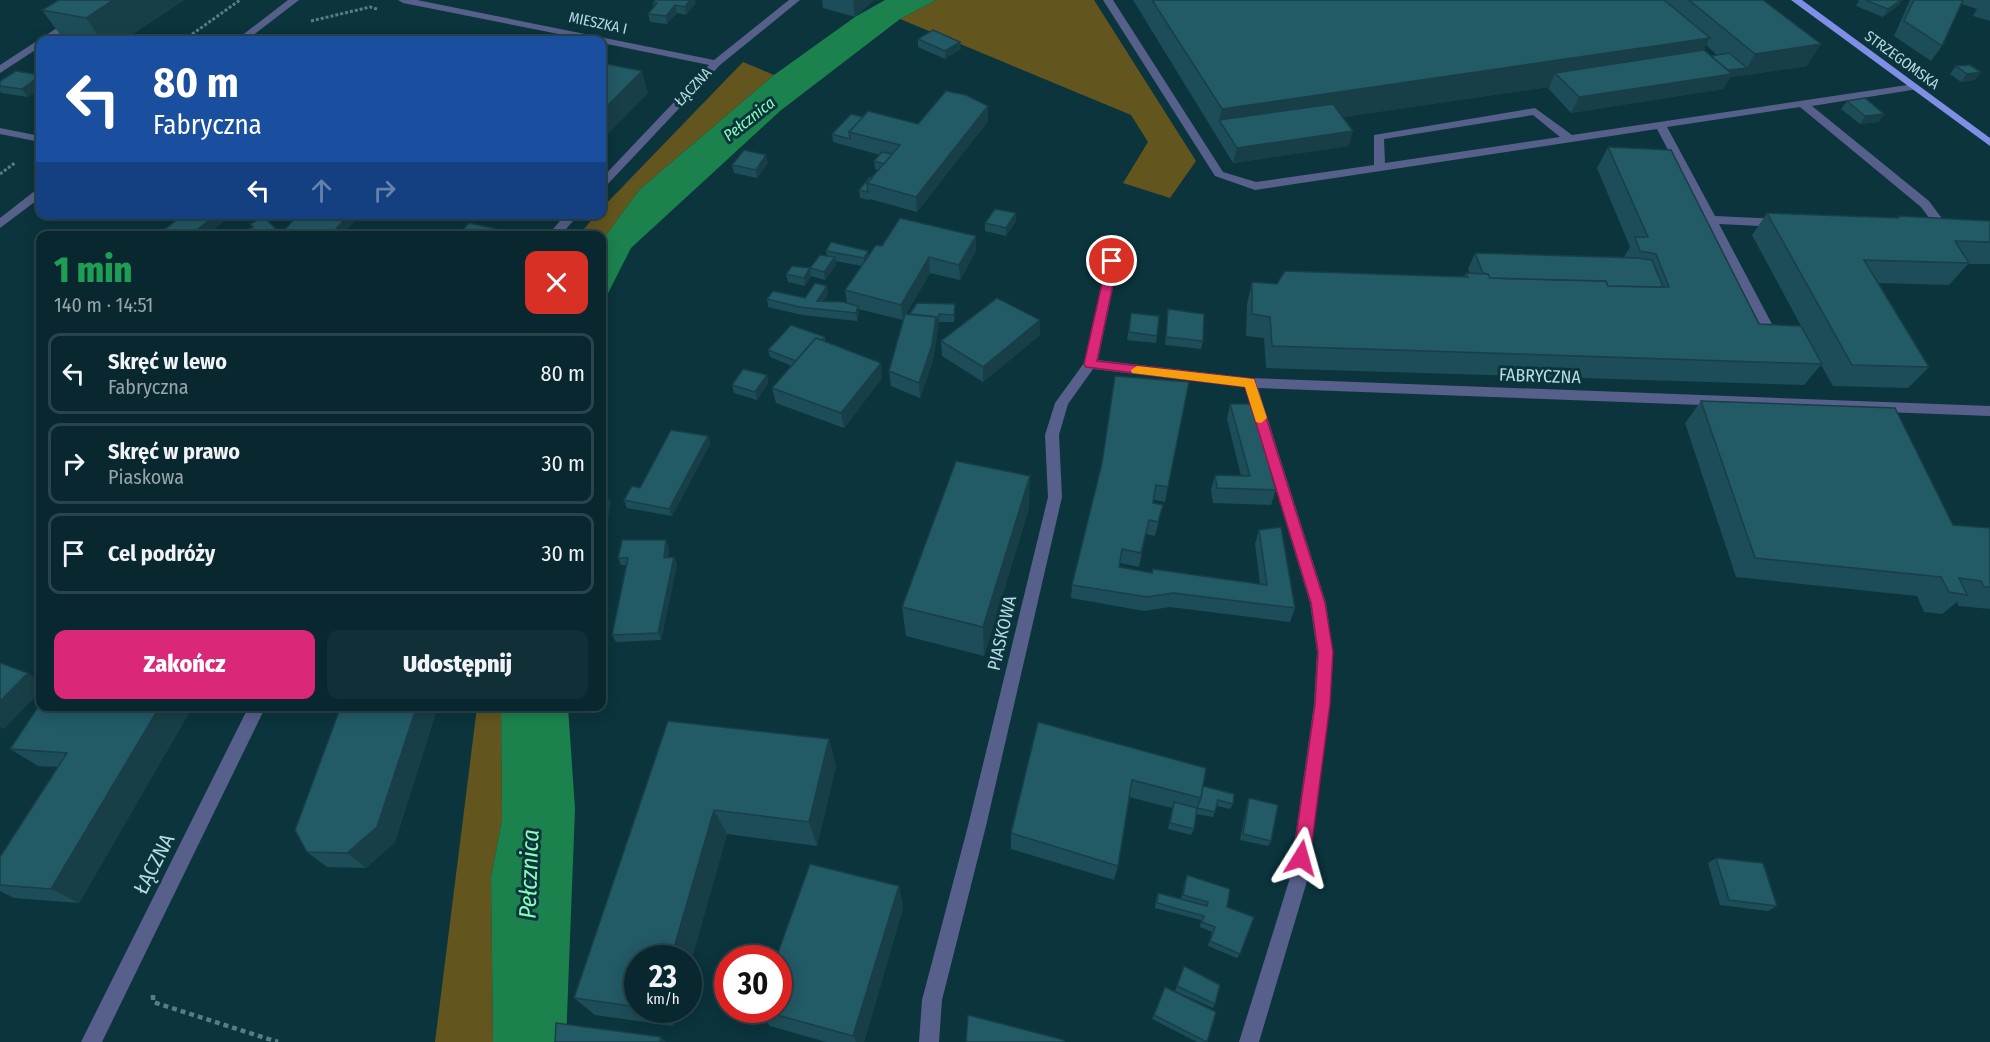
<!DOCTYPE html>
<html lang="pl">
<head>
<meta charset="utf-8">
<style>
  :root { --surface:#08272e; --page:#112f36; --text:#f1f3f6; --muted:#98a5aa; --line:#29444a; --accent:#db2777 }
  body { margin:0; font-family:"Fira Sans Condensed",sans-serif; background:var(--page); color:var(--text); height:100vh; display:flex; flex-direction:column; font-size:22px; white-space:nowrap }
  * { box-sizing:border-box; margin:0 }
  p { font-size:20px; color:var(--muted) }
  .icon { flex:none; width:33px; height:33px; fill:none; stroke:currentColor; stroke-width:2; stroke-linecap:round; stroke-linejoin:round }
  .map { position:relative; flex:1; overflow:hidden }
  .panel { position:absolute; left:36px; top:231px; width:570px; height:480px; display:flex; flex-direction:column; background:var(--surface); border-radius:12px; box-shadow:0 3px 15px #0003,0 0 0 2px var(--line) }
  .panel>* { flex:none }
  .banner { position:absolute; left:36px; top:36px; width:570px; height:183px; border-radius:12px; box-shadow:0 3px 15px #0003,0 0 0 2px var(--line); background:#1a4fa0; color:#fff; overflow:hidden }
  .speed { position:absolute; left:624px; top:945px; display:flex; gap:12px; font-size:30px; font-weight:700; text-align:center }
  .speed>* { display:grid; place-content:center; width:78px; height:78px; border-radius:50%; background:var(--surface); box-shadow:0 3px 15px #0003,0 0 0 2px var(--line); line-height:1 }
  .speed small { font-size:15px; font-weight:400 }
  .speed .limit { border:9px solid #d22; background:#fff; color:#111 }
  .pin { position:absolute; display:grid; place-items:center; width:51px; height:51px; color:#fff; margin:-26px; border:3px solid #fff; border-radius:50%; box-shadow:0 2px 6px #0007 }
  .me { position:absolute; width:66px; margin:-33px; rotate:8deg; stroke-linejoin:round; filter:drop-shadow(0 0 4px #0008) }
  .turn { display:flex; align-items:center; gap:21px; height:126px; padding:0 18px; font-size:27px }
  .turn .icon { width:78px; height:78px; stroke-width:2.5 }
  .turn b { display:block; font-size:42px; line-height:51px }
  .lanes { display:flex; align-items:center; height:57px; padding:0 18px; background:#0003; justify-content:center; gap:30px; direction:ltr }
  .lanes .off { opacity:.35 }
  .round { display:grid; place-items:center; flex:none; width:63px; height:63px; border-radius:12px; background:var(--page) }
  .headline { display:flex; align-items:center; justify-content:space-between; height:102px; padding:0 18px }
  h1 { font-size:36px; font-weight:800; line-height:45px; color:#1e9e55 }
  .action { display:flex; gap:12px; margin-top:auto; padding:12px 18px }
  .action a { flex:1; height:69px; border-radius:12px; background:var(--accent); color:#fff; font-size:24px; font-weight:800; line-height:69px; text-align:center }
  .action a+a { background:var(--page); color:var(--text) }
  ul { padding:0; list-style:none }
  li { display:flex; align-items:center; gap:18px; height:81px; margin:0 12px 9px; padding:0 6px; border:3px solid var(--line); border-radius:12px }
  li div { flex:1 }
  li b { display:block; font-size:22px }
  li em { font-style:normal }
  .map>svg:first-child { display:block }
</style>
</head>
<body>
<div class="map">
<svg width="1990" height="1042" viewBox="0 0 1990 1042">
  <rect width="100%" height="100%" fill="#0b343d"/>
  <g fill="#63551e">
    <path d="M936 0H1094L1196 161 1170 198 1123 183 1148 142 1131 115 900 19Z"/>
    <path d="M743 62 774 75 639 190 602 241V236H578L596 215 602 214V208Z"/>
    <path d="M477 707H501L502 820 491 877 493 1042H435Z"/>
  </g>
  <g fill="#1c824d">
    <path d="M885 0H936L900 19 780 111 631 248 602 305V241L639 190 774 75 855 17Z"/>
    <path d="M501 707H568L575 809 566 1042H493L491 877 502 820Z"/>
  </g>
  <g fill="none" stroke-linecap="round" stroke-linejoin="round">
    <g stroke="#577d86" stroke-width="3" stroke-dasharray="3 2" stroke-linecap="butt">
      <path d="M311 21 370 7 377 9"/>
      <path d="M184 40 240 0"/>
      <path d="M0 174 16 162"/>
    </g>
    <path stroke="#577d86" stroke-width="4.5" stroke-dasharray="5 4" stroke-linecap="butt" d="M153 995V1002L278 1042"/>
    <g fill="#57608b" fill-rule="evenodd">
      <path d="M100 0H112L51 40H40V47L0 73V65Z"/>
      <path d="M288 0H299L247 40H236Z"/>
      <path d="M398 0H417L714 60 789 0H800L720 65 606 186 602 188V178L709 65 602 43V40H589L403 3Z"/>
      <path d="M1103 0H1113L1223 172 1256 182 1374 165V135L1535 108 1572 135 1914 84 1919 87 1918 89 1812 106 1929 201 1952 232 1946 236 1942 235 1921 207 1800 107 1667 127 1715 216 1781 219 1787 223 1781 227 1719 224 1773 326 1767 330 1761 326 1657 129 1255 190 1215 176ZM1533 115 1560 137 1385 163 1384 139Z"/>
      <path d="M0 128 40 136V142L0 134Z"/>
      <path d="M36 190H40V198L0 228V218Z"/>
      <path d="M566 214H579L560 236H547Z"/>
      <path d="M1117 236 1123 240 1098 360 1250 378 1990 406V416L1258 388 1326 603 1333 652 1330 704 1307 881 1259 1042H1239L1289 881 1314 704 1317 652 1310 603 1245 387 1093 369 1068 404 1059 435 1062 497 986 826 942 1000 939 1042H919L922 1000 968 826 1048 497 1045 435 1055 403 1084 363 1111 240Z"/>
      <path d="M249 706H266L102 1042H81Z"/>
    </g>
    <path fill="#7f8fe6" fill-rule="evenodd" d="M1791 0H1802L1990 138V146Z"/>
  </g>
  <g fill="#1d4d58" fill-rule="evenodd">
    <path d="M184 0 124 40H64L42 10Z"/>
    <path d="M822 0H874L855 17 823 8Z"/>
    <path d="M1133 0H1763L1807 66 1730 77 1723 89 1571 113 1548 88 1549 87 1343 117 1349 146 1233 163ZM1706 45 1717 55 1711 56 1704 50Z"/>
    <path d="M1856 0H1902L1899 5 1883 17 1856 6 1859 1Z"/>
    <path d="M1910 0H1990V21L1973 16 1977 9 1961 4 1942 46 1931 61 1894 36Z"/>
    <path d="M653 3H696L686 15 677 13 667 24 650 22 648 14 654 7Z"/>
    <path d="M918 39 961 49 945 59 918 47Z"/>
    <path d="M1956 66 1981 72 1975 80 1961 82 1950 74Z"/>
    <path d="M40 75V88L28 97 1 93 0 91V81Z"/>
    <path d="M1847 101 1884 114 1879 122 1860 124 1841 109Z"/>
    <path d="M988 106V121L917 212 870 199 869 200 860 198 859 190 878 170 875 169 874 161 880 155 833 142 832 134 863 117 918 124Z"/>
    <path d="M1608 147 1759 324 1801 326 1752 235 1767 213 1897 218 1899 216 1990 221V264H1968L1949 285 1878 283 1929 367 1908 388 1833 386 1821 365 1804 385 1266 368 1264 338 1246 336 1247 304 1252 282 1277 284 1464 277 1466 273H1470L1468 269 1475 253 1624 257 1630 247 1597 168Z"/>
    <path d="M768 163 757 178 734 173 732 165Z"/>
    <path d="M442 214H460L456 219 444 217Z"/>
    <path d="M1016 221 1006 236 985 231V223Z"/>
    <path d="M976 236V251L960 280 930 273 906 314 955 312 954 322H939L933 360 920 398 891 386 889 371 903 320 858 309 859 314 857 321 802 315 768 307 767 299 805 298 828 294 823 301 847 303 845 290 862 266 835 261 836 265 825 280 811 276 805 286 788 282 786 274 810 268 827 256 826 251 869 256 882 246Z"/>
    <path d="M1168 309 1203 341 1201 349 1165 345Z"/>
    <path d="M1131 313 1157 336 1156 343 1127 340Z"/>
    <path d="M1040 335 983 382 942 356 941 341Z"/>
    <path d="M825 337V342L882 378 844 428 776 403 772 388 792 366 770 357 768 350Z"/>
    <path d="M767 375 768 383 757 400 734 393 732 385Z"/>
    <path d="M1189 382 1165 502 1154 500 1153 503 1163 505 1155 536 1146 534 1139 567 1120 563 1119 567 1152 573 1260 584 1255 544 1259 530 1295 608 1290 622 1170 607 1144 611 1071 598 1072 585Z"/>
    <path d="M1701 401 1953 525 1990 528V609L1959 606 1957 602 1942 614 1924 612 1917 596 1736 577 1685 423Z"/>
    <path d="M1230 404 1276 490 1271 505 1213 503 1211 490 1215 475 1241 476 1227 419Z"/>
    <path d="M708 436 710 444 672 516 627 508 624 500Z"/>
    <path d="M1029 508 984 656 906 636 902 607Z"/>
    <path d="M669 547 668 558 674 557 677 565 661 640 616 642 612 635 627 565H621L618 558Z"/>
    <path d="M193 706 79 903 14 898 0 891V857L58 767 38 766 10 749Z"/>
    <path d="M341 706H438L395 842 366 868 327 867 307 852Z"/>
    <path d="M668 721 829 739 836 766 817 846 727 834 688 972V958H638V1010H678L673 1026 595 1015 574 998Z"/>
    <path d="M1038 722 1203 786 1233 804 1230 809 1217 806 1213 817 1196 814 1194 829 1191 835 1168 829 1172 808 1129 797 1118 866 1114 880 1011 849V833Z"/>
    <path d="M1249 798 1271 841 1268 846 1240 840 1247 803Z"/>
    <path d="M1716 858 1777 906 1768 911 1720 905 1708 863Z"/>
    <path d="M1187 875 1227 907 1240 954 1237 958 1208 946 1212 932 1200 927 1201 920 1155 908 1156 898 1158 893 1181 899 1185 880Z"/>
    <path d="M899 886 903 908 864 1042H826L770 1026 758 1010Z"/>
    <path d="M1184 966 1215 1004 1213 1008 1175 991Z"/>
    <path d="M1163 991 1207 1042H1197L1152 1019Z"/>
  </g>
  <g fill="#183f47">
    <path d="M113 0H184L124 40H101L86 18Z"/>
    <path d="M690 0H695L696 3 686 15 685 7Z"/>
    <path d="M855 0H874L855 17 853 2Z"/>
    <path d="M1901 0H1902L1899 5 1883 17 1888 9Z"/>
    <path d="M675 5 677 13 667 24 666 16Z"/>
    <path d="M1710 38 1696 65 1555 73 1549 87 1228 134 1219 120 1222 109Z"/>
    <path d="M960 42 961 49 945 59V51Z"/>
    <path d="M1821 44 1807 66 1742 76 1755 54Z"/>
    <path d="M1747 68 1742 76 1730 77 1723 89 1571 113 1579 97 1717 72Z"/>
    <path d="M642 71 648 93 602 140V111Z"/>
    <path d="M1981 72 1975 80 1961 82 1967 74Z"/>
    <path d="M40 76V88L28 97 22 89Z"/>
    <path d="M988 106V121L917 212 916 197Z"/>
    <path d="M1884 114 1879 122 1860 124 1865 116Z"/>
    <path d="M1353 131 1349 146 1233 163 1237 148Z"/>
    <path d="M766 155 768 163 757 178 756 170Z"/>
    <path d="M1016 213V221L1006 236V228Z"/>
    <path d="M216 214H225L228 218 206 236H190Z"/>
    <path d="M349 214H361L342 236H330Z"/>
    <path d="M277 230 281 236H265Z"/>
    <path d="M506 231 508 236H502Z"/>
    <path d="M976 236V251L960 280 959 265Z"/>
    <path d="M868 251 869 259 865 266 864 258Z"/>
    <path d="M835 257 836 265 825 280 824 272Z"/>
    <path d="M929 257 930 273 903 320 901 305Z"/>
    <path d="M810 268 811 276 805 286 804 278Z"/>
    <path d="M827 286 828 294 818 309 817 301Z"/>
    <path d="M858 306 859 314 857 321 856 313Z"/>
    <path d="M939 314V322L933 360 920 398 919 383 936 317Z"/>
    <path d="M1040 320V335L983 382V367Z"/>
    <path d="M881 363 882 378 844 428 841 413Z"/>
    <path d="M767 375 768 383 757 400 755 392Z"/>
    <path d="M708 436 710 444 672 516 669 509Z"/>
    <path d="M1030 476 1029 508 984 656 983 627Z"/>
    <path d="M607 495 611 502 605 533 602 526V523Z"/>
    <path d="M666 540 669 547 667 565 664 558Z"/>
    <path d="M674 557 677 565 661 640 658 633Z"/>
    <path d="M28 673 40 682V692L4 729 0 727V701Z"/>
    <path d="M160 706H193L79 903 51 889Z"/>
    <path d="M417 706H438L395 842 366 868 347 853Z"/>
    <path d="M829 739 836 766 817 846 809 822Z"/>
    <path d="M714 810 727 834 688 972V958H671Z"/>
    <path d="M899 886 903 908 864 1042H856L853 1036Z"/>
    <path d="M656 1010H678L673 1026Z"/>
    <path d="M661 1037 666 1042H660Z"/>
  </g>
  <g fill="#225a66" stroke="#183f47" stroke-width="1.5">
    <path d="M59 0H113L86 18 42 10Z"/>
    <path d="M655 0H690L685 7 675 5 666 16 648 14 657 3H653Z"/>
    <path d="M1152 0H1664L1710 38 1222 109Z"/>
    <path d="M1689 0H1763L1821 44 1755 54Z"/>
    <path d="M1865 0H1901L1888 9Z"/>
    <path d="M1914 0H1963L1942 46 1904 21Z"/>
    <path d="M933 30 960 42 945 51 918 39Z"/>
    <path d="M1704 50 1732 74 1579 97 1555 73Z"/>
    <path d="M1729 53 1747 68 1728 70 1711 56Z"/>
    <path d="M602 63 642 71 602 111Z"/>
    <path d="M1970 65 1981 72 1967 74 1956 66Z"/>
    <path d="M16 71 40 75V76L22 89 0 86V81Z"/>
    <path d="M946 91 966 95 988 106 916 197 867 183 900 145 849 132 868 111 918 124Z"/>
    <path d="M1865 98 1884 114 1865 116 1847 101Z"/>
    <path d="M1333 104 1353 131 1237 148 1219 120Z"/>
    <path d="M851 114 863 117 849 132 850 139 832 134Z"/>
    <path d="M1608 147 1671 150 1759 324 1801 326 1822 364 1272 346 1270 317 1252 314V282L1277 284 1285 271 1468 277 1466 273 1488 274 1490 278 1606 281 1608 286 1669 287 1656 254 1640 251 1635 237H1648Z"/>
    <path d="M744 150 766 155 756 170 732 165Z"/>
    <path d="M882 152 892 154 884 164 874 161Z"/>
    <path d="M870 177 872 178 867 183 868 192 859 190Z"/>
    <path d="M995 209 1016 213 1006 228 985 223Z"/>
    <path d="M1767 213 1899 218V216L1990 221V242L1955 241 1969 263 1864 260 1929 367 1852 365Z"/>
    <path d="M184 214H216L190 236H164L159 234Z"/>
    <path d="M299 214H349L330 236H279Z"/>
    <path d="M264 217 277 230 265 236H239L238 234 253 227 250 224Z"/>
    <path d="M900 218 976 236 959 265 929 257 901 305 845 290 876 245 882 246Z"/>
    <path d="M469 223 506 231 502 236H457Z"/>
    <path d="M831 242 868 251 864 258 826 251Z"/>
    <path d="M1475 253 1637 258 1652 260 1663 287 1608 286 1606 281 1490 278 1488 274 1483 273Z"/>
    <path d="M820 255 835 257 824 272 810 268Z"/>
    <path d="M792 266 810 268 804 278 786 274Z"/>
    <path d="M815 283 827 286 817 301 843 302 858 306 856 313 800 307 767 299 773 291 805 298Z"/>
    <path d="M997 298 1040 320 983 367 941 341Z"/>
    <path d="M917 303 955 304 954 315 939 314 937 324 936 317 910 314Z"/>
    <path d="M1168 309 1204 314 1203 341 1166 337Z"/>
    <path d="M1131 313 1159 316 1157 336 1129 332Z"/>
    <path d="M905 314 936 317 932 345 919 383 889 371Z"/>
    <path d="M791 325 825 337 822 340 816 338 796 361 768 350Z"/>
    <path d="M816 338 881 363 841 413 772 388Z"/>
    <path d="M743 369 767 375 755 392 732 385Z"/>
    <path d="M1115 376 1189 382 1168 487 1156 485 1153 503 1163 505 1158 522 1149 520 1141 553 1122 549 1119 567 1152 573 1153 569 1267 585 1259 530 1281 527 1295 608 1173 593 1147 597 1072 585 1102 463Z"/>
    <path d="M1701 401 1895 408 1953 525 1990 528V587H1984L1981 581 1959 578 1967 595 1949 592 1941 577 1755 558Z"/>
    <path d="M1230 404H1252L1276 490 1217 488 1215 475 1250 476Z"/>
    <path d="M671 430 708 436 669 509 624 500 632 486 640 488Z"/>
    <path d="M956 461 1030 476 983 627 902 607Z"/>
    <path d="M602 495H607L602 523Z"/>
    <path d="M622 540H666L664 558 674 557 658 633 612 635 628 558H618Z"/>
    <path d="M0 663 28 673 0 701Z"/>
    <path d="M40 704V706H160L51 889 0 885V857L67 753 10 749Z"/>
    <path d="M341 706H417L377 827 347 853 307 852 295 830Z"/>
    <path d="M668 721 829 739 809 822 714 810 671 958H638V1007L574 998Z"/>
    <path d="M1038 722 1206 768 1201 798 1132 780 1118 866 1011 833Z"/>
    <path d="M1203 786 1234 794 1233 804 1218 800 1215 812 1197 808 1201 798Z"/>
    <path d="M1249 798 1278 805 1271 841 1243 834Z"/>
    <path d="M1174 802 1197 808 1194 829 1170 823Z"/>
    <path d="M1716 858 1763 863 1777 906 1729 900Z"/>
    <path d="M810 864 899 886 853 1036 759 1010H778V958H776Z"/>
    <path d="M1187 875 1230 889 1227 907 1254 917 1240 954 1210 941 1215 927 1202 922 1204 916 1157 903 1158 893 1207 906 1208 902 1183 895Z"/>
    <path d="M1184 966 1220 985 1215 1004 1177 986Z"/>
    <path d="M1165 987 1216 1012 1207 1042 1154 1015Z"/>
    <path d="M968 1015 1064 1040V1042H966Z"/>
    <path d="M556 1023 661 1037 660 1042H555Z"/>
  </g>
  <path fill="#db2777" stroke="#8e194d" stroke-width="1.5" d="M1112 257 1118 261 1097 361 1254 379 1325 603 1333 652 1330 704 1310 858 1307 864 1301 867 1295 864 1293 858 1315 704 1318 652 1311 603 1245 387 1086 367 1084 364 1107 261Z"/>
  <path fill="#f59e0b" d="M1137 366 1254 379 1267 418 1261 423 1256 422 1245 387 1132 373 1131 370Z"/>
  <g text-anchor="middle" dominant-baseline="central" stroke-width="6" stroke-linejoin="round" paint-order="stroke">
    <g font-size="15" fill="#b8dae3" stroke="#0b343d">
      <text transform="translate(598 23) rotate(12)">MIESZKA I</text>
      <text transform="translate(1902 60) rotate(36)">STRZEGOMSKA</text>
      <text transform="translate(693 87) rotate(-47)">ŁĄCZNA</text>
    </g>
    <g font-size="16" font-style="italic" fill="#88fdb4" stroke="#0b343d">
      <text transform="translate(749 119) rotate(-38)">Pełcznica</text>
    </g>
    <g font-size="18" fill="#b8dae3" stroke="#0b343d">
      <text transform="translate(1540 376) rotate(2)">FABRYCZNA</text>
      <text transform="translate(1002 633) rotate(-77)">PIASKOWA</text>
    </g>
    <g font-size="21" fill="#b8dae3" stroke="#0b343d">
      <text transform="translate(154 864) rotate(-63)">ŁĄCZNA</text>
    </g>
    <g font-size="24" font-style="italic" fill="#88fdb4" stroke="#0b343d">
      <text transform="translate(529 874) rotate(-88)">Pełcznica</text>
    </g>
  </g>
</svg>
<div class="speed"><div>23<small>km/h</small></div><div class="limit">30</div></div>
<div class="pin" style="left:1112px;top:261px;background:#d93025"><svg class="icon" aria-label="arrive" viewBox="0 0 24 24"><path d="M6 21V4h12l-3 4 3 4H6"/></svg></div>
<svg class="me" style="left:1301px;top:858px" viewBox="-20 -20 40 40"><path d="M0-17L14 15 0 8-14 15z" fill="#db2777" stroke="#fff" stroke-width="4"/></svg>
<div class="banner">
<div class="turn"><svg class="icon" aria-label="left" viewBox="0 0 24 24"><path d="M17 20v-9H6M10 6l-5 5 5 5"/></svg><div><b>80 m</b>Fabryczna</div></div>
<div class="lanes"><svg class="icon" aria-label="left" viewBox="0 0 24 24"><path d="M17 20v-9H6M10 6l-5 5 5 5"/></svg><svg class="icon off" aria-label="ahead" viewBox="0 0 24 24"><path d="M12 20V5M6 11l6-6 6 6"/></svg><svg class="icon off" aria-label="right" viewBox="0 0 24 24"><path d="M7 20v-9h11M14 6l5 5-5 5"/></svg></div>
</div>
<section class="panel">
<div class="headline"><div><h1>1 min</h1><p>140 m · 14:51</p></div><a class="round" style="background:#d93025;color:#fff"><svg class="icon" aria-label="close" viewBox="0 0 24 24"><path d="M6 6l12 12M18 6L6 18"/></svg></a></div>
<ul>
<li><svg class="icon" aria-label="left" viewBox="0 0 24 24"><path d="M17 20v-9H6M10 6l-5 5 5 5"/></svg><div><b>Skręć w lewo</b><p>Fabryczna</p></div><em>80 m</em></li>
<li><svg class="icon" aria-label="right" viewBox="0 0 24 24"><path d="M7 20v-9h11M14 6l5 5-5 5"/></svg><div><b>Skręć w prawo</b><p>Piaskowa</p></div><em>30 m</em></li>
<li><svg class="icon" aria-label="arrive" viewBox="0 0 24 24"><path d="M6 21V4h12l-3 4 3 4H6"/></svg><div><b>Cel podróży</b></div><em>30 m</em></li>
</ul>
<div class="action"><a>Zakończ</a><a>Udostępnij</a></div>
</section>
</div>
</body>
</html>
